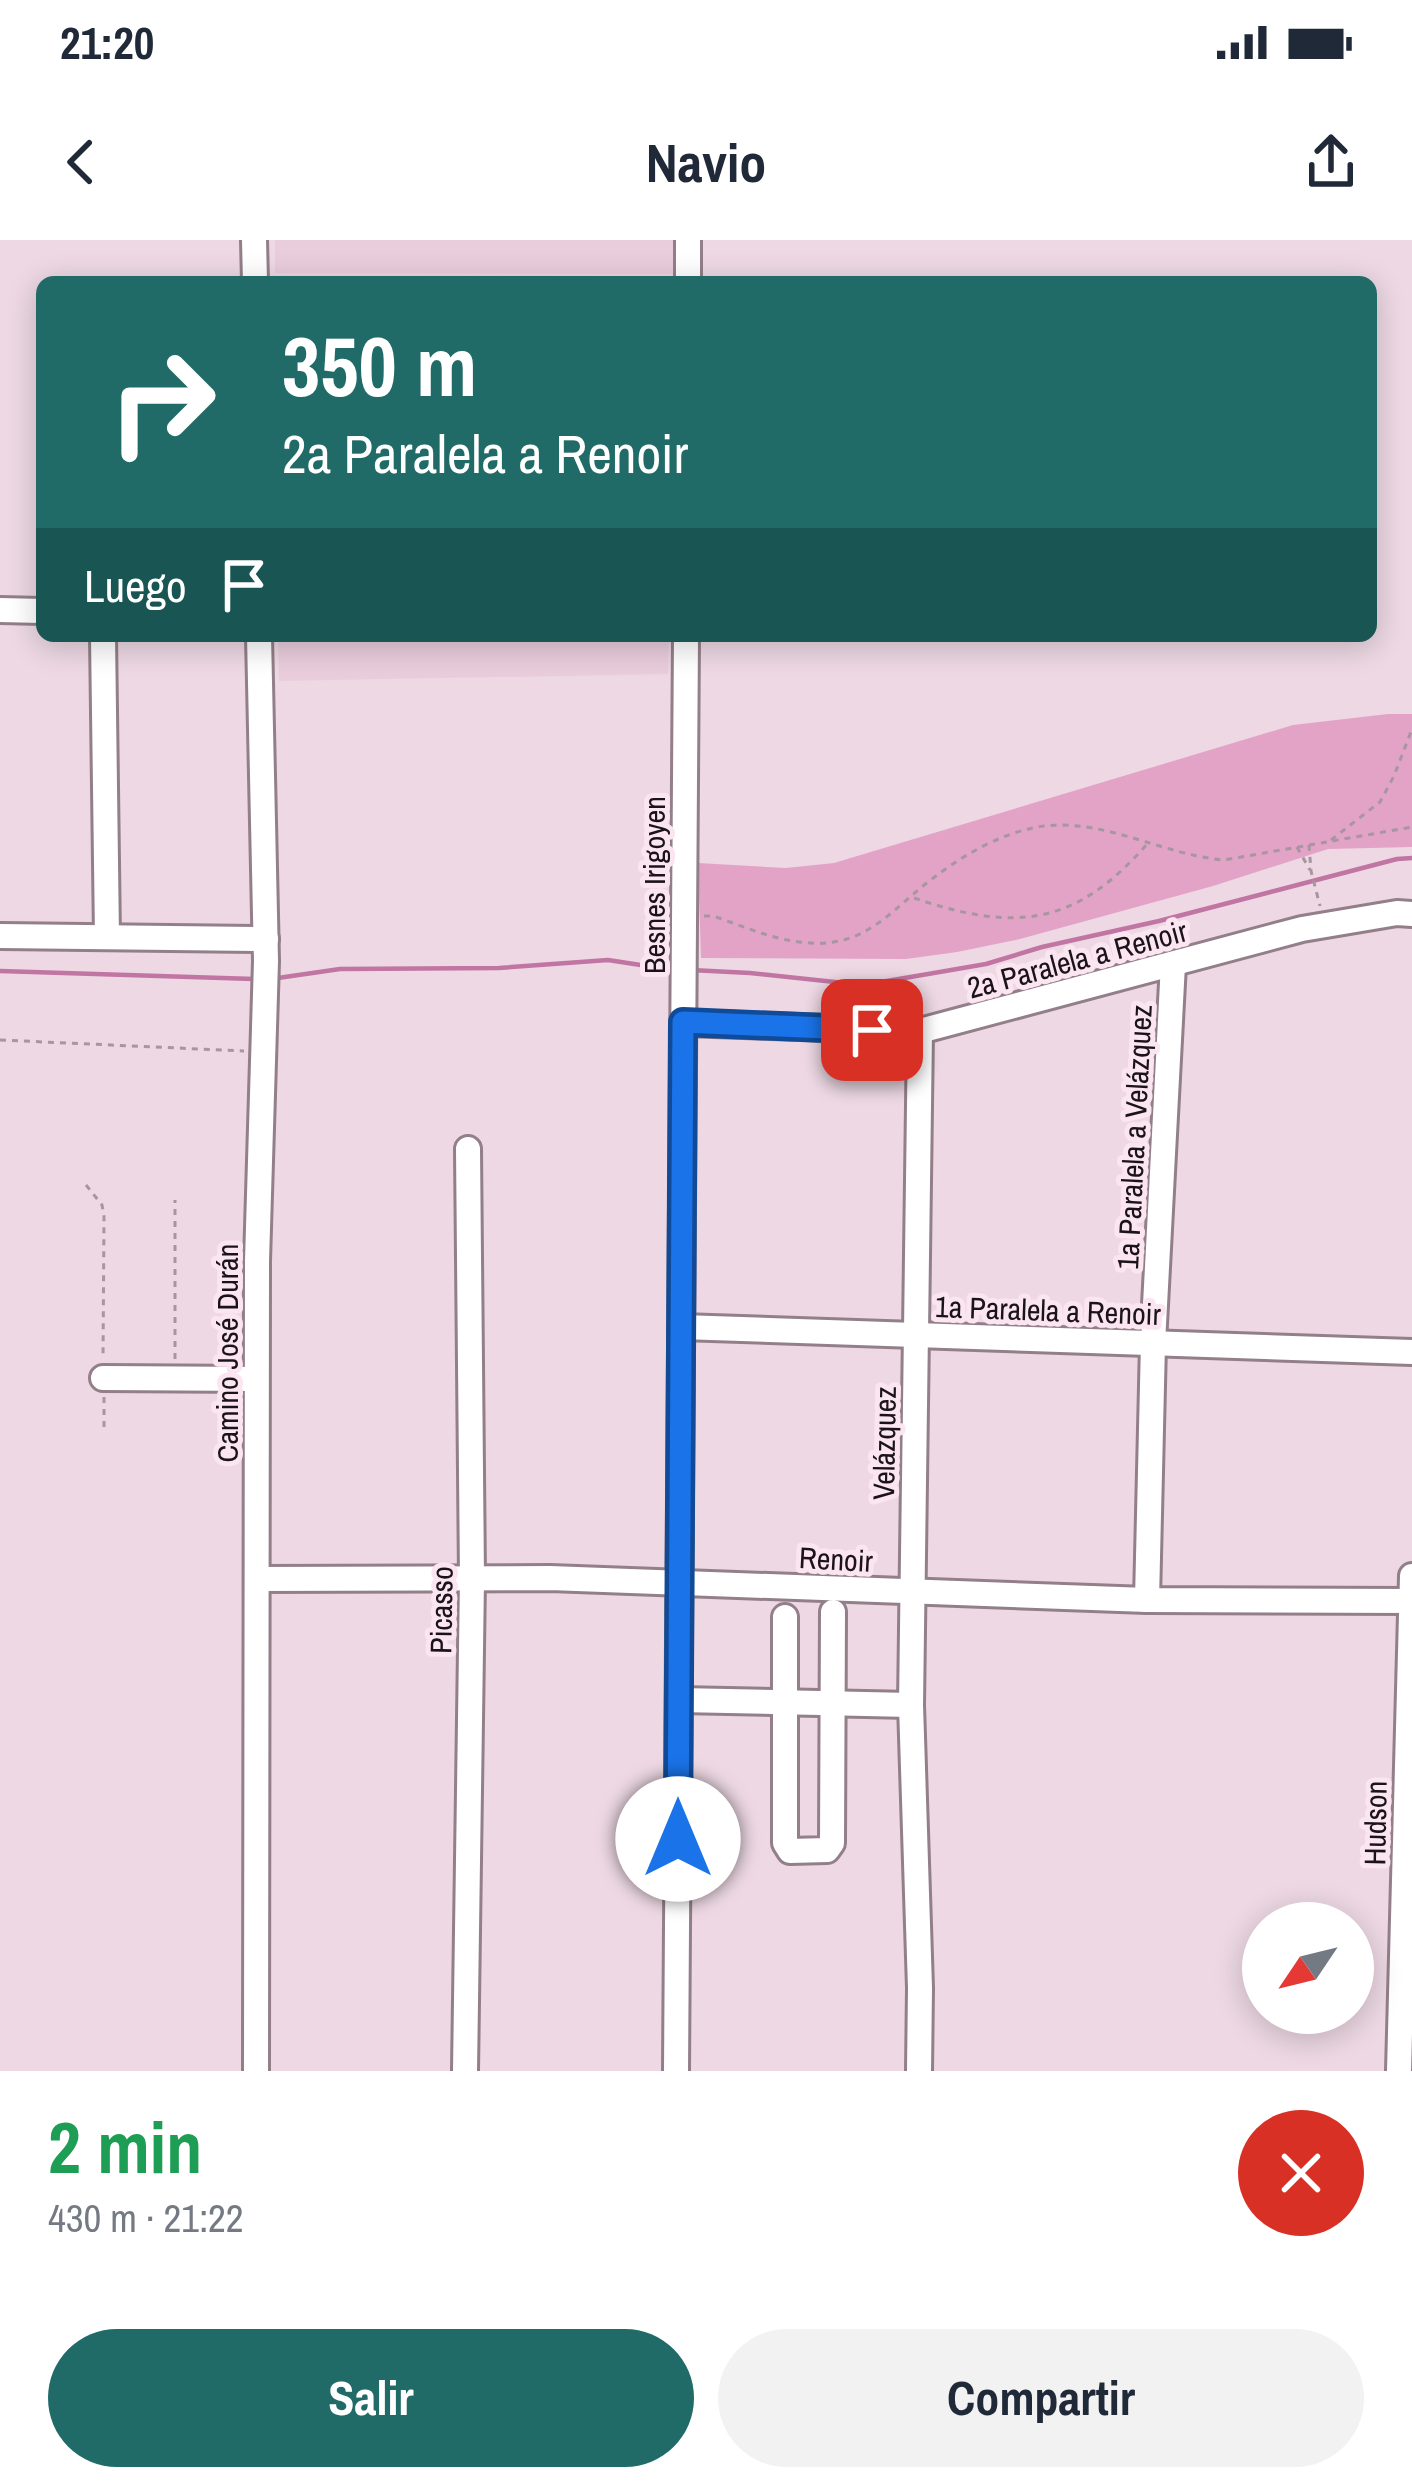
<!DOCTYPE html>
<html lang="es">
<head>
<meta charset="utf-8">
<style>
  :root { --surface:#fff; --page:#f2f2f3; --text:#1f2937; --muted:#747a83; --accent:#206b68 }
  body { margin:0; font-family:"Archivo Narrow",sans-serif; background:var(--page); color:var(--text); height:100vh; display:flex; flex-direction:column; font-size:45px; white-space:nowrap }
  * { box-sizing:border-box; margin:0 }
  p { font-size:39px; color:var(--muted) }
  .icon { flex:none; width:66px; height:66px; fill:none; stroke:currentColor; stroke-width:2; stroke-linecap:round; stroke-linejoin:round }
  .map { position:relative; height:1831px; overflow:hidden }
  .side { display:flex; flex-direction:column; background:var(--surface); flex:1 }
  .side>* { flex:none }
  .top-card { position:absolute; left:36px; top:36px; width:1341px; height:366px; border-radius:18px; box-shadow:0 6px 30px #0003; background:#206b68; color:#fff; overflow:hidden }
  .needle { width:78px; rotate:235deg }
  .controls { position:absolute; left:1242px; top:1662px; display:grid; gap:24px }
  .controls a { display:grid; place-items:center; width:132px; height:132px; border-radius:50%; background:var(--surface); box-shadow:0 6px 30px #0003; font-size:60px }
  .pin { position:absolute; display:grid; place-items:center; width:102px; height:102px; color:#fff; margin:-51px; border-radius:24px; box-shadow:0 6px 18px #0006 }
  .me { position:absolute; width:132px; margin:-66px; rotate:0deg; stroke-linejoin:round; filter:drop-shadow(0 0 9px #0008) }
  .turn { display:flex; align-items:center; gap:42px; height:252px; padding:0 48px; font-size:54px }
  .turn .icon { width:156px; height:156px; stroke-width:2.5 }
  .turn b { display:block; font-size:84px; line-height:102px }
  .then { display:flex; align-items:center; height:114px; padding:0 48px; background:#0003; gap:24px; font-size:45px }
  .round { display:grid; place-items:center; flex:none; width:126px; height:126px; border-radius:63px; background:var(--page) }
  .head { display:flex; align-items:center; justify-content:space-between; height:204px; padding:0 48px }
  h1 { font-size:72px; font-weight:700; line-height:90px; color:#1e9e55 }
  .cta { display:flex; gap:24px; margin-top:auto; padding:24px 48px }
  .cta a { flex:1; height:138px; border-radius:72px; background:var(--accent); color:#fff; font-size:48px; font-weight:700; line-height:138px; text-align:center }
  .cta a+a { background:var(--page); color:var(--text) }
  .status { display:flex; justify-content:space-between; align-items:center; height:84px; padding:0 60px; background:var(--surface); direction:ltr }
  .status svg { height:33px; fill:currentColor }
  header { display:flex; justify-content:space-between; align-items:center; height:156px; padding:0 48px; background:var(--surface); font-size:54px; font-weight:700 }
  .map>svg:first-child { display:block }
</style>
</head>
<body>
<div class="status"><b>21:20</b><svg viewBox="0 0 49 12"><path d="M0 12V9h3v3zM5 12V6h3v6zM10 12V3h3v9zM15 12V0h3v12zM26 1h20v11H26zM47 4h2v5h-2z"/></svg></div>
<header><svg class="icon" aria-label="back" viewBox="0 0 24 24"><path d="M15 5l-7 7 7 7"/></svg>Navio<svg class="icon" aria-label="share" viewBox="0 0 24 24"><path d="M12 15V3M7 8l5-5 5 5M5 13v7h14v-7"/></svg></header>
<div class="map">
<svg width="1412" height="1831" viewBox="0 0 1412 1831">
  <rect width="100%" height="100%" fill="#edd8e3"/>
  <g fill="#eacddd">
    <path d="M275 0H679L678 34 275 33Z"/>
    <path d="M278 396H669L668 434 279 441Z"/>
  </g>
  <path fill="#e2a3c7" d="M1388 474H1412V607L1328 609 1213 646 1020 699 957 712 906 719 701 718 698 623 786 628 834 623 1293 485Z"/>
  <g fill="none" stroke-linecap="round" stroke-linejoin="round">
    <g stroke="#c175a2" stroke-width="4.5">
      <path d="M691 730 750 733 863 745 928 734 986 724 1042 707 1159 681 1397 619 1412 618"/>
      <path d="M0 731 254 739"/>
      <path d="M271 739 340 729 499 728 608 720 660 728"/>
    </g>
    <g stroke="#927f89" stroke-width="30">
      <g id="minor">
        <path d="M254 0 255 42"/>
        <path d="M688 42V0"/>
        <path d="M0 370 42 371"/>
        <path d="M103 396 107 697"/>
        <path d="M0 696 266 699"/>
        <path d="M683 783 920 791 1302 689 1397 673 1412 674"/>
        <path d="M681 1087 1412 1112"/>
        <path d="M103 1138 256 1139"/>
        <path d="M258 1339 550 1338 1147 1360 1412 1361"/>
        <path d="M1147 1360 1153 1103 1173 724"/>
        <path d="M785 1377V1603L790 1611 827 1610 832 1603 833 1372"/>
        <path d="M679 1460 911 1465"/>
        <path d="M256 1831 257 1021 266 721 259 396"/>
        <path d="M465 1831 472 1339 468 909"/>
        <path d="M676 1831 686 396"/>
        <path d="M919 1831 920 1748 911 1465 920 791"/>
        <path d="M1399 1831 1412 1336"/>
      </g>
    </g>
    <g stroke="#a7969f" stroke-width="3" stroke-dasharray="6 6" stroke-linecap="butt">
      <path d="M1331 600 1380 562 1394 536 1412 489"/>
      <path d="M1309 605 1311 631 1320 666"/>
      <path d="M1297 607 1310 630"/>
      <path d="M914 658C1014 692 1075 687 1147 604"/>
      <path d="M704 676H713C746 687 775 701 810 703 869 707 894 666 936 636 966 613 1006 591 1044 586 1107 579 1163 615 1224 620L1412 587"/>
      <path d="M0 800 244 811"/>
      <path d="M86 945 102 965 104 976 103 1118"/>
      <path d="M175 1119V960"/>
      <path d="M104 1157V1190"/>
    </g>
    <use href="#minor" stroke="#fff" stroke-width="24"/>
  </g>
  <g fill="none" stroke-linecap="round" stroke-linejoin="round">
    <g stroke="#114b97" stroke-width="30">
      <path id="route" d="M678 1599 683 782 872 790"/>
    </g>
    <use href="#route" stroke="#1a73e8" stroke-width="21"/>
  </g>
  <g text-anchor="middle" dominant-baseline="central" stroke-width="10" stroke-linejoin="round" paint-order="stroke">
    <g font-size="30" fill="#1a1317" stroke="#fae5f0">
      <text transform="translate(654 645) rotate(-90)">Besnes Irigoyen</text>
      <text transform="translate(1077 719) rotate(-15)">2a Paralela a Renoir</text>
      <text transform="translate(1134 897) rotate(-87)">1a Paralela a Velázquez</text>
      <text transform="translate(1048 1070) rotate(2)">1a Paralela a Renoir</text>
      <text transform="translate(227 1113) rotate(-90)">Camino José Durán</text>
      <text transform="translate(884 1203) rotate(-89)">Velázquez</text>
      <text transform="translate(836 1319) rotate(3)">Renoir</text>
      <text transform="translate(441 1370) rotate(-89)">Picasso</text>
      <text transform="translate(1375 1583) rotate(-89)">Hudson</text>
    </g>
  </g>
</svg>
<div class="controls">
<a><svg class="needle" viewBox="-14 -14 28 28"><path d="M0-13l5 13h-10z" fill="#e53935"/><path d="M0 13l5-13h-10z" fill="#747a83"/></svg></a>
</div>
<div class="pin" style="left:872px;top:790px;background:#d93025"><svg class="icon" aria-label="arrive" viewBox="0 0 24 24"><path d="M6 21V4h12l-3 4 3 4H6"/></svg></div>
<svg class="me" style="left:678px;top:1599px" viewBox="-20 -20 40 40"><circle r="19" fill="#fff"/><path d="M0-13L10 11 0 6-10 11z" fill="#1a73e8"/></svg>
<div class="top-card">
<div class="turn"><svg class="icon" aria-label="right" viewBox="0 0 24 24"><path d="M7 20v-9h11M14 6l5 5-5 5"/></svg><div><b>350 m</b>2a Paralela a Renoir</div></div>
<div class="then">Luego<svg class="icon" aria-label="arrive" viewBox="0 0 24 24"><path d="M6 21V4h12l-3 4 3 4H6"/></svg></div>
</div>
</div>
<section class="side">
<div class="head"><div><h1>2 min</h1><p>430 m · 21:22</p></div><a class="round" style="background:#d93025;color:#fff"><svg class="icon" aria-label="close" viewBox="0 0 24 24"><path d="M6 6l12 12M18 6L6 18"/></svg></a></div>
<div class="cta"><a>Salir</a><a>Compartir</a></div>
</section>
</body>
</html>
